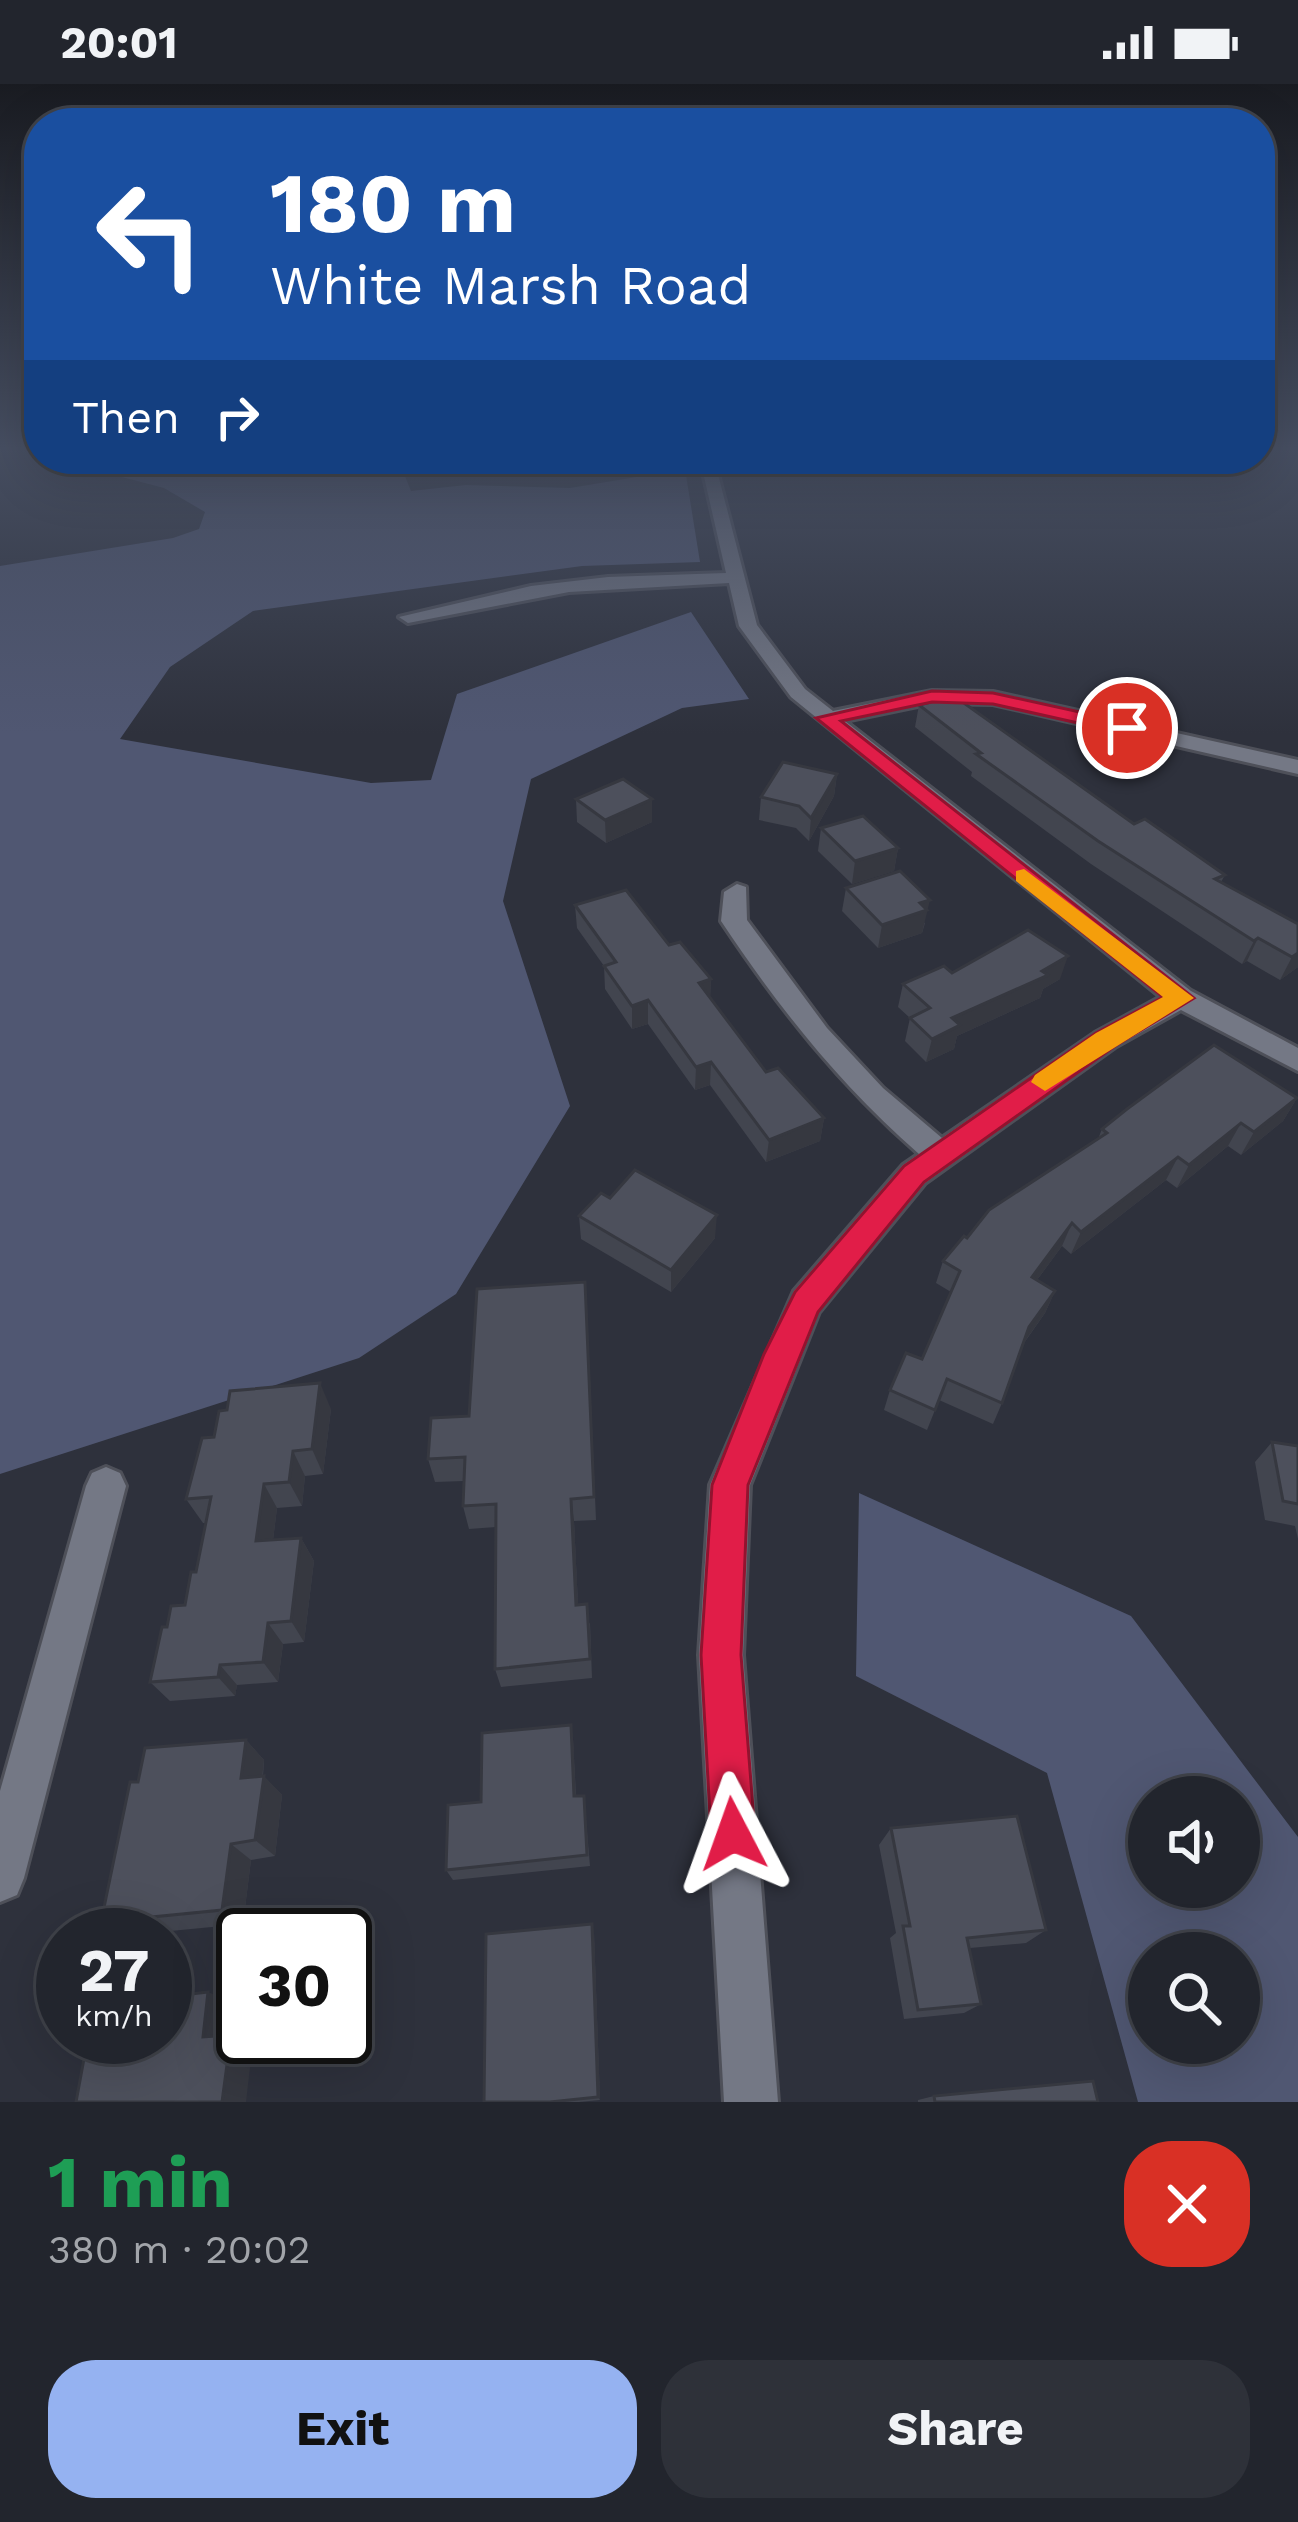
<!DOCTYPE html>
<html lang="en">
<head>
<meta charset="utf-8">
<style>
  :root { --surface:#22252d; --page:#2e3139; --text:#f1f3f6; --muted:#a2a5aa; --line:#3f4249; --accent:#95b2f1 }
  body { margin:0; font-family:"Work Sans",sans-serif; background:var(--page); color:var(--text); height:100vh; display:flex; flex-direction:column; font-size:45px; white-space:nowrap }
  * { box-sizing:border-box; margin:0 }
  p { font-size:39px; color:var(--muted) }
  .icon { flex:none; width:66px; height:66px; fill:none; stroke:currentColor; stroke-width:2; stroke-linecap:round; stroke-linejoin:round }
  .map { position:relative; height:2018px; overflow:hidden }
  .side { display:flex; flex-direction:column; background:var(--surface); flex:1 }
  .side>* { flex:none }
  .banner { position:absolute; left:24px; top:24px; width:1251px; height:366px; border-radius:48px; box-shadow:0 12px 48px #0002,0 0 0 3px var(--line); background:#1a4fa0; color:#fff; overflow:hidden }
  .controls { position:absolute; left:1128px; top:1692px; display:grid; gap:24px }
  .controls a { display:grid; place-items:center; width:132px; height:132px; border-radius:50%; background:var(--surface); box-shadow:0 12px 48px #0002,0 0 0 3px var(--line); font-size:60px }
  .speed { position:absolute; left:36px; top:1824px; display:flex; gap:24px; font-size:60px; font-weight:700; text-align:center }
  .speed>* { display:grid; place-content:center; width:156px; height:156px; border-radius:50%; background:var(--surface); box-shadow:0 12px 48px #0002,0 0 0 3px var(--line); line-height:1 }
  .speed small { font-size:30px; font-weight:400 }
  .speed .limit { border:6px solid #111; border-radius:18px; background:#fff; color:#111 }
  .pin { position:absolute; display:grid; place-items:center; width:102px; height:102px; color:#fff; margin:-51px; border:6px solid #fff; border-radius:50%; box-shadow:0 3px 12px #0007 }
  .me { position:absolute; width:132px; margin:-66px; rotate:356deg; stroke-linejoin:round; filter:drop-shadow(0 0 9px #0008) }
  .turn { display:flex; align-items:center; gap:42px; height:252px; padding:0 48px; font-size:54px }
  .turn .icon { width:156px; height:156px; stroke-width:2.5 }
  .turn b { display:block; font-size:84px; line-height:102px }
  .then { display:flex; align-items:center; height:114px; padding:0 48px; background:#0003; gap:24px; font-size:45px }
  .round { display:grid; place-items:center; flex:none; width:126px; height:126px; border-radius:48px; background:var(--page) }
  .overview { display:flex; align-items:center; justify-content:space-between; height:204px; padding:0 48px }
  h1 { font-size:72px; font-weight:700; line-height:90px; color:#1e9e55 }
  .primary-button { display:flex; gap:24px; margin-top:auto; padding:24px 48px }
  .primary-button a { flex:1; height:138px; border-radius:48px; background:var(--accent); color:#111; font-size:48px; font-weight:700; line-height:138px; text-align:center }
  .primary-button a+a { background:var(--page); color:var(--text) }
  .status { display:flex; justify-content:space-between; align-items:center; height:84px; padding:0 60px; background:var(--surface); direction:ltr }
  .status svg { height:33px; fill:currentColor }
  .map>svg:first-child { display:block }
</style>
</head>
<body>
<div class="status"><b>20:01</b><svg viewBox="0 0 49 12"><path d="M0 12V9h3v3zM5 12V6h3v6zM10 12V3h3v9zM15 12V0h3v12zM26 1h20v11H26zM47 4h2v5h-2z"/></svg></div>
<div class="map">
<svg width="1298" height="2018" viewBox="0 0 1298 2018">
  <rect width="100%" height="100%" fill="#2e313c"/>
  <g fill="#505772" fill-rule="evenodd">
    <path d="M53 375H398L411 407 466 401 570 404 685 385 700 478 582 482 253 527 170 583 120 655 371 699 431 696 457 610 691 528 749 615 682 624 531 695 503 817 570 1022 456 1210 359 1274 0 1390V482L173 454 199 445 205 428 164 404Z"/>
    <path d="M859 1409 1131 1532 1298 1753V2018H1138L1047 1689 856 1592ZM1149 1713H1239V1803H1149ZM1149 1869H1239V1959H1149Z"/>
  </g>
  <g fill="none" stroke-linecap="round" stroke-linejoin="round">
    <g stroke="#4e5059" stroke-width="6">
      <g id="street">
        <path d="M700 375H714L757 541 805 605 833 627 932 607 993 608 1298 676V690L993 620 932 619 845 637 1191 907 1298 964V987L1181 926 1115 963 925 1099 819 1228 750 1401 743 1571 778 2018H724L699 1571 710 1401 794 1207 903 1081 919 1070C840 1001 779 924 721 837L724 808 737 800 746 803 747 836 827 944 883 1004 942 1054 1095 949 1161 913 791 613 739 542 729 499 569 508 408 539 399 533 531 502 608 493 726 489Z"/>
        <path d="M106 1383 120 1389 126 1402 24 1794 17 1811 0 1818V1707L86 1402 92 1389Z"/>
      </g>
    </g>
    <use href="#street" fill="#747885" fill-rule="evenodd"/>
  </g>
  <g fill="#42454f">
    <path d="M464 375H559V376L515 385H473L472 377Z"/>
    <path d="M919 621 1225 791 1221 798 1298 840V883L1280 896 1247 877 1242 880 1091 780 971 692 972 688 915 643Z"/>
    <path d="M837 690 834 712 809 757 796 744 759 736 761 713Z"/>
    <path d="M576 715 652 738 606 759 577 738Z"/>
    <path d="M821 744 898 764 894 787 852 800 818 767Z"/>
    <path d="M846 804 925 839 922 849 878 864 842 827Z"/>
    <path d="M575 821 669 861 711 895 710 914 766 988 824 1034 820 1057 766 1078 710 1001 695 1006 648 940 632 945 605 905 604 882 577 844Z"/>
    <path d="M952 889 1060 895 1043 905 1040 914 957 952 954 965 926 978 905 957 910 934 898 923 903 900Z"/>
    <path d="M1297 1014 1283 1037 1241 1071 1228 1062 1177 1104 1166 1096 1071 1170 1062 1162 1037 1196 1055 1207 1045 1229 1024 1259 1002 1319 993 1340 939 1316 927 1346 884 1326 890 1306 922 1275 951 1208 936 1199 943 1177 967 1154 1098 1055 1102 1045Z"/>
    <path d="M610 1114 715 1154 671 1208 581 1155 579 1132Z"/>
    <path d="M587 1224 596 1436 574 1437 578 1521 590 1540 592 1594 501 1603 495 1585 496 1443 469 1445 463 1422 464 1397 435 1398 428 1375 469 1332Z"/>
    <path d="M331 1325 323 1390 305 1392 302 1422 277 1424 273 1456 301 1454 314 1477 304 1558 283 1560 278 1598 237 1601 235 1612 170 1617 150 1598 185 1521 196 1488 206 1439H203L186 1415 214 1353Z"/>
    <path d="M1272 1358 1298 1362V1455L1295 1442 1265 1436 1255 1378Z"/>
    <path d="M573 1655 576 1712H584L590 1782 453 1796 446 1786 481 1718Z"/>
    <path d="M246 1656 264 1676 263 1692 282 1711 275 1772 251 1776 243 1840 129 1851 101 1838 138 1698Z"/>
    <path d="M891 1744 1046 1846 1026 1859 970 1864 981 1920 964 1929 904 1935 890 1854 896 1849 879 1761Z"/>
    <path d="M594 1849 600 2016 579 2018H484Z"/>
    <path d="M934 2012 1098 2018H918V2016Z"/>
  </g>
  <g fill="#363840">
    <path d="M514 375H559V376L515 385Z"/>
    <path d="M837 690 834 712 809 757 811 734Z"/>
    <path d="M652 715V738L606 759 605 736Z"/>
    <path d="M898 764 894 787 852 800 855 777Z"/>
    <path d="M930 816 922 849 878 864 882 841 920 819Z"/>
    <path d="M1258 854 1247 877 1242 880 1254 857Z"/>
    <path d="M1298 869V883L1280 896 1292 873Z"/>
    <path d="M1068 872 1060 895 1043 905 1040 914 957 952 954 965 926 978 932 955 952 934Z"/>
    <path d="M711 895 710 919 699 899Z"/>
    <path d="M648 916V940L632 945V922Z"/>
    <path d="M711 978 710 1001 695 1006 696 983Z"/>
    <path d="M1297 1014 1283 1037 1241 1071 1254 1048Z"/>
    <path d="M824 1034 820 1057 766 1078 769 1056Z"/>
    <path d="M1241 1039 1228 1062 1177 1104 1189 1081Z"/>
    <path d="M1178 1073 1166 1096 1071 1170 1081 1148Z"/>
    <path d="M717 1131 715 1154 671 1208V1186Z"/>
    <path d="M1072 1139 1062 1162 1023 1215 1032 1193Z"/>
    <path d="M1055 1207 1045 1229 1020 1264 1029 1243Z"/>
    <path d="M320 1299 331 1325 323 1390 312 1365Z"/>
    <path d="M293 1367 305 1392 302 1422 289 1398Z"/>
    <path d="M264 1400 277 1424 270 1480 256 1457Z"/>
    <path d="M571 1415 574 1437 579 1541 576 1521Z"/>
    <path d="M301 1454 314 1477 304 1558 291 1537Z"/>
    <path d="M268 1539 283 1560 278 1598 263 1578Z"/>
    <path d="M220 1581 237 1601 235 1612 218 1593Z"/>
    <path d="M571 1641 573 1655 576 1725 574 1712Z"/>
    <path d="M246 1656 264 1676 260 1713 241 1694Z"/>
    <path d="M264 1692 282 1711 275 1772 255 1756Z"/>
    <path d="M231 1760 251 1776 243 1840 222 1826Z"/>
    <path d="M592 1840 594 1849 600 2016 598 2013Z"/>
    <path d="M208 1908 232 1918 227 1961 203 1953Z"/>
    <path d="M231 1951 253 1958 246 2018H222Z"/>
  </g>
  <g fill="#4d505c" stroke="#363840" stroke-width="3">
    <path d="M954 612 1134 740 1145 735 1225 791 1215 795 1298 840V869L1292 873 1258 854 1254 857 1098 757 976 670 981 669 919 621Z"/>
    <path d="M783 678 837 690 811 734 799 722 761 713Z"/>
    <path d="M623 695 652 715 605 736 576 715Z"/>
    <path d="M863 732 898 764 855 777 821 744Z"/>
    <path d="M900 787 930 816 920 819 927 826 882 841 846 804Z"/>
    <path d="M626 806 669 861 680 858 711 895 699 899 766 988 778 984 824 1034 769 1056 711 978 696 983 648 916 632 922 604 882 616 878 575 821Z"/>
    <path d="M1028 846 1068 872 1042 887 1048 891 952 934 960 941 932 955 910 934 930 924 903 900 944 882 952 889Z"/>
    <path d="M1214 961 1297 1014 1254 1048 1241 1039 1189 1081 1178 1073 1081 1148 1072 1139 1032 1193 1055 1207 1029 1243 1002 1319 947 1295 935 1326 890 1306 906 1269 922 1275 960 1187 943 1177 964 1152 967 1154 989 1126 1107 1049 1102 1045 1127 1025Z"/>
    <path d="M635 1086 717 1131 671 1186 579 1132 601 1109 610 1114Z"/>
    <path d="M585 1198 594 1413 571 1415 576 1521 587 1520 590 1575 495 1585 496 1420 463 1422 465 1373 428 1375 431 1334 469 1332 477 1205Z"/>
    <path d="M320 1299 312 1365 293 1367 289 1398 264 1400 256 1457 301 1454 291 1537 268 1539 263 1578 220 1581 218 1593 150 1598 162 1543H167L171 1522 185 1521 191 1488H196L211 1413 186 1415 202 1354 214 1353 219 1327 227 1326 230 1307Z"/>
    <path d="M1272 1358 1298 1362V1420L1283 1417Z"/>
    <path d="M571 1641 574 1712H584L587 1771 446 1786 448 1721 481 1718 482 1649Z"/>
    <path d="M246 1656 241 1694 264 1692 255 1756 231 1760 222 1826 101 1838 130 1698H138L145 1664Z"/>
    <path d="M1017 1732 1046 1846 967 1854 981 1920 918 1926 903 1842H910L891 1744Z"/>
    <path d="M592 1840 598 2013 550 2018H484L486 1850Z"/>
    <path d="M208 1908 203 1953 231 1951 222 2018H76L88 1953H165V1913Z"/>
    <path d="M1093 1997 1098 2018H935L934 2012Z"/>
  </g>
  <linearGradient id="sky" x2="0" y2="1"><stop stop-color="#191b21"/><stop offset="0.56" stop-color="#464e61"/><stop offset="1" stop-color="#464e61" stop-opacity="0"/></linearGradient>
  <rect width="1298" height="650" fill="url(#sky)"/>
  <path fill="#e11d48" stroke="#92132f" stroke-width="3" d="M932 607 993 609 1134 640V648L1127 650 993 620 932 618 841 637 1194 914 1115 962 924 1098 818 1228 748 1401 741 1571 755 1750 749 1765 733 1772 718 1765 711 1750 701 1571 712 1401 764 1270 795 1208 904 1082 1096 949 1163 913 816 634Z"/>
  <path fill="#f59e0b" d="M1024 785 1194 914 1045 1007 1031 998 1035 991 1096 949 1163 913 1016 797V787Z"/>
</svg>
<div class="controls">
<a><svg class="icon" aria-label="sound" viewBox="0 0 24 24"><path d="M4 9h4l5-4v14l-5-4H4zM17 9q2 3 0 6"/></svg></a>
<a><svg class="icon" aria-label="search" viewBox="0 0 24 24"><circle cx="10" cy="10" r="6"/><path d="M15 15l6 6"/></svg></a>
</div>
<div class="speed"><div>27<small>km/h</small></div><div class="limit">30</div></div>
<div class="pin" style="left:1127px;top:644px;background:#d93025"><svg class="icon" aria-label="arrive" viewBox="0 0 24 24"><path d="M6 21V4h12l-3 4 3 4H6"/></svg></div>
<svg class="me" style="left:733px;top:1750px" viewBox="-20 -20 40 40"><path d="M0-17L14 15 0 8-14 15z" fill="#e11d48" stroke="#fff" stroke-width="4"/></svg>
<div class="banner">
<div class="turn"><svg class="icon" aria-label="left" viewBox="0 0 24 24"><path d="M17 20v-9H6M10 6l-5 5 5 5"/></svg><div><b>180 m</b>White Marsh Road</div></div>
<div class="then">Then<svg class="icon" aria-label="right" viewBox="0 0 24 24"><path d="M7 20v-9h11M14 6l5 5-5 5"/></svg></div>
</div>
</div>
<section class="side">
<div class="overview"><div><h1>1 min</h1><p>380 m · 20:02</p></div><a class="round" style="background:#d93025;color:#fff"><svg class="icon" aria-label="close" viewBox="0 0 24 24"><path d="M6 6l12 12M18 6L6 18"/></svg></a></div>
<div class="primary-button"><a>Exit</a><a>Share</a></div>
</section>
</body>
</html>
